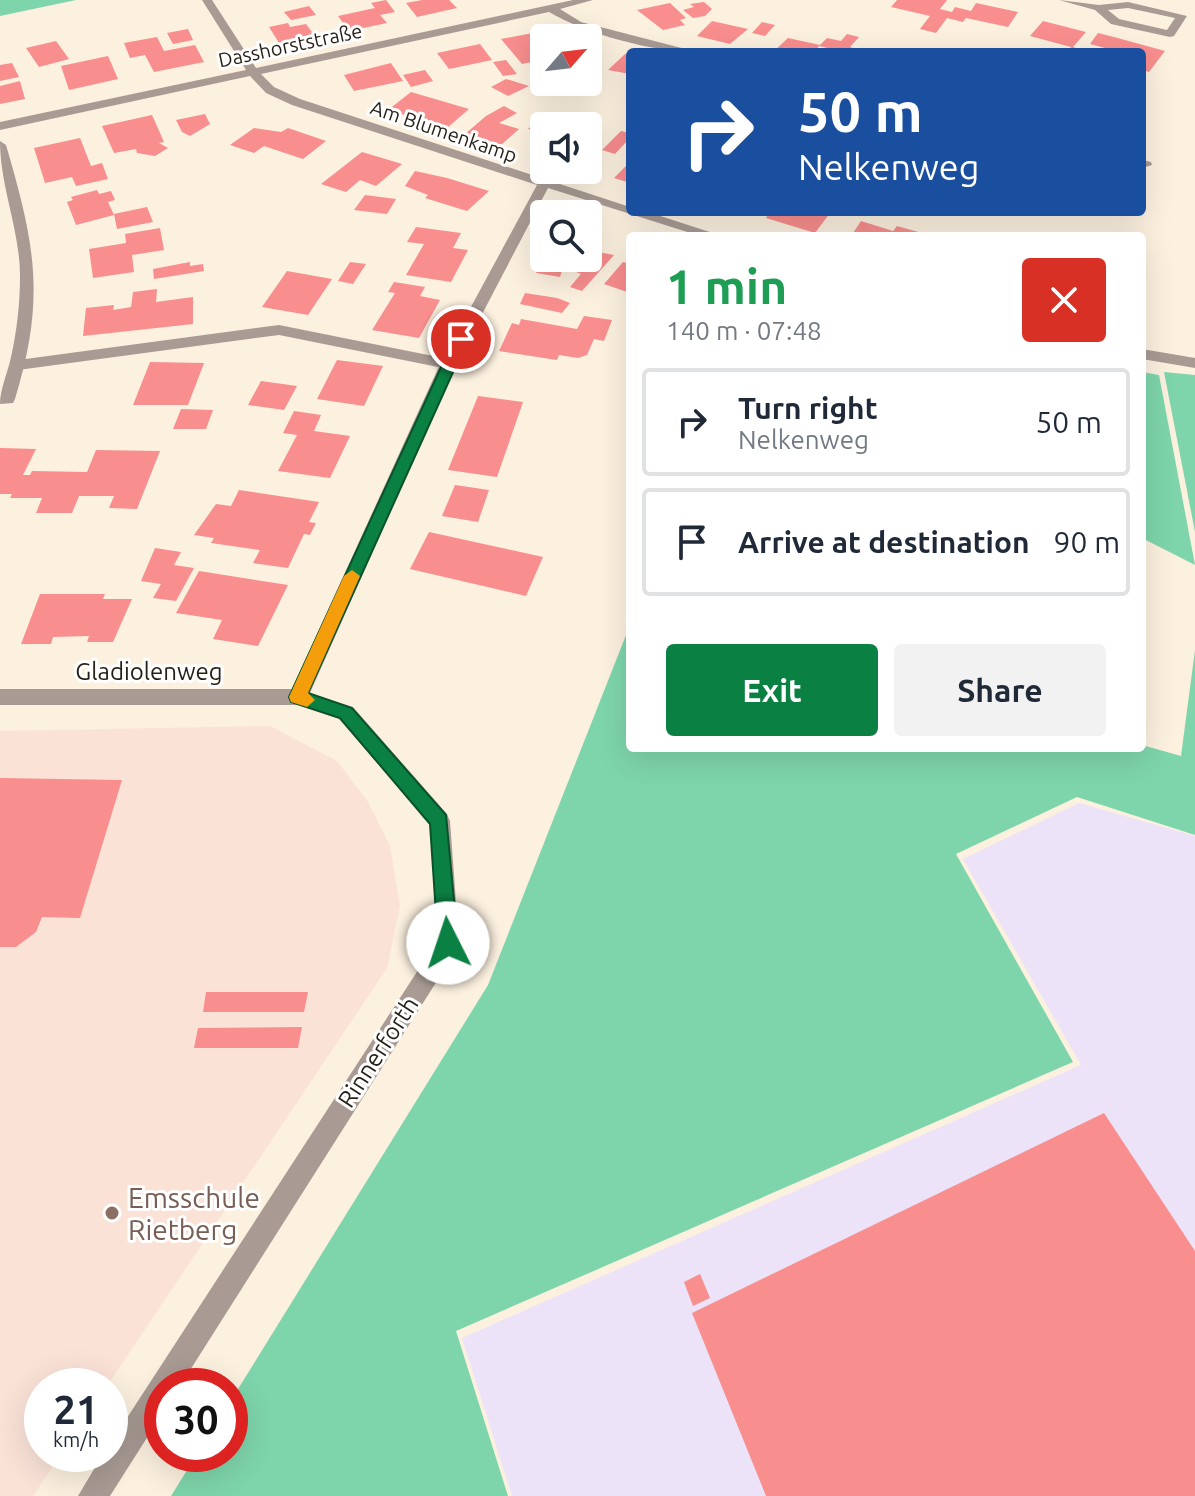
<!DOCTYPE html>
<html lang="en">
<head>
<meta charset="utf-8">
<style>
  :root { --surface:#fff; --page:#f2f2f3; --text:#1f2937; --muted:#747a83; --line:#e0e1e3; --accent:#0b8043 }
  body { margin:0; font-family:Ubuntu,sans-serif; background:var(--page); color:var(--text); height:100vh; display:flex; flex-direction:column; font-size:30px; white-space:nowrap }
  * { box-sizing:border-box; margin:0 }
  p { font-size:26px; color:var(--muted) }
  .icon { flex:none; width:44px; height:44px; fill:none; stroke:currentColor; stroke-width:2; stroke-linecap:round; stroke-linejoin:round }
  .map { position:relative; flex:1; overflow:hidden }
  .sheet { position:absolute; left:626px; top:232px; width:520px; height:520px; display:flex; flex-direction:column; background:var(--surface); border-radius:8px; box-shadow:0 8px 32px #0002 }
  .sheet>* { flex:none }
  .hud { position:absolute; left:626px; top:48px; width:520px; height:168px; border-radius:8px; box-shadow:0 8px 32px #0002; background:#1a4fa0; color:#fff; overflow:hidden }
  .needle { width:52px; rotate:62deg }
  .buttons { position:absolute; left:530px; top:24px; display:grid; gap:16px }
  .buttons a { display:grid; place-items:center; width:72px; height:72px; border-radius:8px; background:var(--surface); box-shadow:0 8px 32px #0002; font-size:40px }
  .speed { position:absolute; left:24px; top:1368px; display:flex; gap:16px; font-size:40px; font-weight:700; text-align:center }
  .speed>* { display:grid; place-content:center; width:104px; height:104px; border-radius:50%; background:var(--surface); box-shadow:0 8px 32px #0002; line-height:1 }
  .speed small { font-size:20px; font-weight:400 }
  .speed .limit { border:12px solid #d22; background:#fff; color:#111 }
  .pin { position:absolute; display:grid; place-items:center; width:68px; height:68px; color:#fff; margin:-34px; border:4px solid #fff; border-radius:50%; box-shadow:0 2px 8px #0007 }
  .me { position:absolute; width:88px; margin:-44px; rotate:356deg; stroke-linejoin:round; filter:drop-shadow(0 0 6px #0008) }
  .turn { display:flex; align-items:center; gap:28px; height:168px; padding:0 40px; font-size:36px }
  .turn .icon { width:104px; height:104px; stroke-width:2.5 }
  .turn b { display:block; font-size:56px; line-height:68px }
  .round { display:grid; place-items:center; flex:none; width:84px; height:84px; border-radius:8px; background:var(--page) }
  .head { display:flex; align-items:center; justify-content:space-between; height:136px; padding:0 40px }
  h1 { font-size:48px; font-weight:700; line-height:60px; color:#1e9e55 }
  .action { display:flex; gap:16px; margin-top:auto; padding:16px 40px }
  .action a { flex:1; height:92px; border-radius:8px; background:var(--accent); color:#fff; font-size:32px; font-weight:700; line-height:92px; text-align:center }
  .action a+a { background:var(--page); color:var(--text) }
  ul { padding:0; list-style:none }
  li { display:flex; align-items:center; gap:24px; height:108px; margin:0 16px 12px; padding:0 24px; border:4px solid var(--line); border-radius:8px }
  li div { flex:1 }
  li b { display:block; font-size:30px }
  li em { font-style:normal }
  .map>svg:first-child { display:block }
</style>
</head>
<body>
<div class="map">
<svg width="1195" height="1496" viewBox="0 0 1195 1496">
  <rect width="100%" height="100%" fill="#fcf0df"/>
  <path fill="#ece3f9" d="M1079 803 1195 836V1496H512L462 1338 1081 1065 963 859Z"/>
  <path fill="#fae2d7" d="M270 726 337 761 368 802 390 846 400 906 387 968 107 1386H42V1454H61L33 1496H0V731Z"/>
  <g fill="#7ed5ab">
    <path d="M0 0H76L0 16Z"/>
    <path d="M1142 372 1159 375 1195 565 1142 538Z"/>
    <path d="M1164 372 1195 375V532Z"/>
    <path d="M630 625V748H1142V745L1181 756 1195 650V835L1077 797 956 854 1073 1062 456 1331 508 1496H171L197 1454H230V1402L488 985Z"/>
  </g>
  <g fill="#f98e8e">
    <path d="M386 0 395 12 380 15 387 23 349 31 338 16 375 8 371 3Z"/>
    <path d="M422 0H449L457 8 417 17 406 3Z"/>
    <path d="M897 0H947L940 9 952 12 955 7 971 11 976 3 1018 12 1008 27 966 18 963 22 947 18 936 33 920 29 930 16 891 7Z"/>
    <path d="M704 2 712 9 705 16 693 18 683 10 694 7 690 4Z"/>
    <path d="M670 3 686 18 680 20 685 25 663 30 637 10Z"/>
    <path d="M309 6 316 15 291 20 284 12Z"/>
    <path d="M712 21 748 29 730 44 697 36Z"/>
    <path d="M1043 21 1086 32 1073 47 1087 52H1067L1071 47 1030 36Z"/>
    <path d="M762 22 775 25 765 36 752 33Z"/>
    <path d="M288 23 290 27 306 24 317 39 281 46 269 27Z"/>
    <path d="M188 29 193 40 173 44 167 33Z"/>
    <path d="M538 32 547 34 551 38H544V69L537 61 522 64 501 39Z"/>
    <path d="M1098 33 1114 37 1165 51 1149 72 1142 70V52H1101L1105 48 1090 44Z"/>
    <path d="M847 34 859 37 850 47 866 52H845L819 46 814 52H773L788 38 820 45 827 38 841 41Z"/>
    <path d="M157 37 164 51 195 45 204 62 154 72 145 55 130 58 124 43Z"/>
    <path d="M56 41 69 59 39 67 26 48Z"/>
    <path d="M480 44 492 60 449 69 437 53Z"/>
    <path d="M625 54 630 55V74L608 70Z"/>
    <path d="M108 56 118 79 69 90 61 66Z"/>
    <path d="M506 60 517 74 503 76 493 62Z"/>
    <path d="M12 63 19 77 0 81V65Z"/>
    <path d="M391 63 403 81 354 91 344 75Z"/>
    <path d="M425 70 433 81 411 87 403 75Z"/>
    <path d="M506 79 529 86 508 96 491 87Z"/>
    <path d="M20 81 25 99 0 104V86Z"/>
    <path d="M411 92 469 109 447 128 388 110Z"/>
    <path d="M504 106 517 113 499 123 519 129 501 145 465 134 486 116Z"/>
    <path d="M546 113 559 117 549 126H544L541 133 528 129Z"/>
    <path d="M205 114 210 124 190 136 182 132 176 120Z"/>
    <path d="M152 115 164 142 159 143 168 148 155 156 137 153 136 149 114 153 102 126Z"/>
    <path d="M254 128 281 132 288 128 326 141 303 159 264 146 254 153 230 145Z"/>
    <path d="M621 131 630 133V138L615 154 602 150Z"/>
    <path d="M80 138 91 166 102 163 108 179 76 186 72 177 45 183 34 148Z"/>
    <path d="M362 152 402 164 376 186 360 180 346 192 321 184Z"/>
    <path d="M630 162V183L614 178Z"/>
    <path d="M415 171 447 178 489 191 467 211 425 198 428 195 405 186Z"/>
    <path d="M97 190 99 194 111 191 115 200 108 202 114 215 76 225 67 202 73 200 71 197Z"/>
    <path d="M365 195 396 199 387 214 354 210Z"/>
    <path d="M147 207 153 222 117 229 114 214Z"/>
    <path d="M770 212H828L830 213 815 233 766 218Z"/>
    <path d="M861 221 893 231 897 226 922 233 920 236H851Z"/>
    <path d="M588 223 602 227 600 234 595 233 588 250 614 255 582 291 570 287 581 274 576 272 562 271 560 277 536 273 543 258H588Z"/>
    <path d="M416 227 461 233 453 248 468 250 451 282 406 275 424 244 407 242Z"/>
    <path d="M160 228 164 250 132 255 134 272 93 278 89 249 126 243 125 234Z"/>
    <path d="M190 262V266L203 264 204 271 154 279 153 269Z"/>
    <path d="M350 262 366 264 353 284 338 281Z"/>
    <path d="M623 262 630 264V293L604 284Z"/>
    <path d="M287 271 332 279 308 315 262 307Z"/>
    <path d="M394 282 425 287 420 296 440 300 419 338 372 330 395 293 388 292Z"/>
    <path d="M157 289 156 302 193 297V324L83 336 86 308 114 305 113 310 131 307 133 292Z"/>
    <path d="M525 293 557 298 570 303 562 313 520 304Z"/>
    <path d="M584 316 612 320 604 341 594 339 587 355 578 358 559 355 557 360 499 351 512 323 519 325 521 319 577 329Z"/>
    <path d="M337 360 383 366 364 406 317 399Z"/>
    <path d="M150 362 204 363 188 405H133Z"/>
    <path d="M261 381 297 386 284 410 248 405Z"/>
    <path d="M478 396 523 402 497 477 448 470Z"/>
    <path d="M181 409 213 410 206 429H173Z"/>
    <path d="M294 411 321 415 314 431 350 436 330 478 278 471 297 435 283 433Z"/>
    <path d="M0 448 36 449 23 475H30L32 471 87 472 96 450 160 451 137 509 109 508 114 496H79L72 513H36L42 498H10L12 494H0Z"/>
    <path d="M455 485 489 490 478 522 442 516Z"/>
    <path d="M239 490 319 502 309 522 316 523 310 535 304 534 288 568 253 563 260 550 211 543 214 538 194 535 216 504 231 506Z"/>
    <path d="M429 532 543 557 526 596 410 569Z"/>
    <path d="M155 548 181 552 174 565 194 568 176 601 153 598 161 584 141 581Z"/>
    <path d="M199 571 288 585 258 646 213 639 222 620 176 613Z"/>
    <path d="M40 594H105L103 599H132L113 642H87L89 636 53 637 51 644H21Z"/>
    <path d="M0 778 122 780 80 918 42 917 36 932 16 947H0Z"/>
    <path d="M206 992H308L304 1012H203Z"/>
    <path d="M302 1027 298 1048H194L198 1028Z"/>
    <path d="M1104 1113 1195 1251V1496H766L692 1313Z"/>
    <path d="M700 1274 710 1298 693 1306 684 1282Z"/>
  </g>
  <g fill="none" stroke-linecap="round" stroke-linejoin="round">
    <path fill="#a99b94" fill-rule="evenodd" d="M279 325 448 359 456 364 448 369 279 335 18 370 10 365 18 360Z"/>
    <g fill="#a99b94" fill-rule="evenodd">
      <path d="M202 0H212L256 68 573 0H593L560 9 581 22 697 52C653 52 586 34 549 12L261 74 274 87 300 99 630 207V212H648L722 236H700L548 188 456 364 310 693 353 707 447 814 450 821 459 943 456 951 180 1386H162V1414L110 1496H78L103 1454H110V1444L437 941 430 824 339 719 298 705H0V689H292L440 364 537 185 292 105 266 93 250 76 0 130V122L246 70Z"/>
      <path d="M1059 0 1099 5 1128 2 1187 16 1174 36 1170 37 1111 24 1095 10ZM1128 8 1175 18 1167 30 1119 19 1108 10Z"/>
      <path d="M0 141 6 145C35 244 46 298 15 399L13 403 0 404C0 389 8 372 11 357 17 330 20 303 20 276 20 230 0 187 0 141Z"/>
      <path d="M1142 160 1151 162 1152 165 1142 168Z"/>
      <path d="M1142 349 1195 358V368L1142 359Z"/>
    </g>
  </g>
  <path fill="#0b8043" stroke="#07532c" stroke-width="2" d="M461 334 468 339 308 693 352 708 446 815 458 943 455 950 448 953 441 950 438 943 430 824 340 718 291 702 289 697 454 339Z"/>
  <path fill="#f59e0b" d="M352 570 360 576 308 693 315 700 307 707 291 702 289 697 344 576Z"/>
  <circle fill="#8d6e63" stroke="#fff" stroke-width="3" cx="112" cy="1213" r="8"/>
  <g text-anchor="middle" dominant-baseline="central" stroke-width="6" stroke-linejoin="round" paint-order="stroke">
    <g font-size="20" fill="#261f15" stroke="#fff">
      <text transform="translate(290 45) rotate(-12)">Dasshorststraße</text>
      <text transform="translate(444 131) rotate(19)">Am Blumenkamp</text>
    </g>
    <g font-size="24" fill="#261f15" stroke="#fff">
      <text x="149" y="671">Gladiolenweg</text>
      <text transform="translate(378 1052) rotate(-57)">Rinnerforth</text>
    </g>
    <g font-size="28" fill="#785e54" stroke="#fff" text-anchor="start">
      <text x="128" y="1197">Emsschule<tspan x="128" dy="32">Rietberg</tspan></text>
    </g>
  </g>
</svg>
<div class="buttons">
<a><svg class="needle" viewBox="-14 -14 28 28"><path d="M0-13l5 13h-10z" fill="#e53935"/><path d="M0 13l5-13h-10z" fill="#747a83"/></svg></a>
<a><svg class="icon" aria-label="sound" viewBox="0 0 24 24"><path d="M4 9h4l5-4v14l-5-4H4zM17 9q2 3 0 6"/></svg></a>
<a><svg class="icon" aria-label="search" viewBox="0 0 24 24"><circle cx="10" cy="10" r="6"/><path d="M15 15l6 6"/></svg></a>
</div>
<div class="speed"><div>21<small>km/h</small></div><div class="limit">30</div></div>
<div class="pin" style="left:461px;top:339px;background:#d93025"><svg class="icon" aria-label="arrive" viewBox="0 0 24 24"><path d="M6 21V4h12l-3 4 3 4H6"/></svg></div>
<svg class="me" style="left:448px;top:943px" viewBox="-20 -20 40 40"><circle r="19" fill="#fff"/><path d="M0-13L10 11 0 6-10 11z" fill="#0b8043"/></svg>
<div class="hud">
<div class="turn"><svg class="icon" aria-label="right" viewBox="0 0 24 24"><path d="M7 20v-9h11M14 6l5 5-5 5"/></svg><div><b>50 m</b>Nelkenweg</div></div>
</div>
<section class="sheet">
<div class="head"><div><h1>1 min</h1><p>140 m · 07:48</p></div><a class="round" style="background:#d93025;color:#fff"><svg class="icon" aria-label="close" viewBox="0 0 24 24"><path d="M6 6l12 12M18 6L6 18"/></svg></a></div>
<ul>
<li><svg class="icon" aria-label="right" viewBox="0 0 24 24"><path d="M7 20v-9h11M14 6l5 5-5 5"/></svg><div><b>Turn right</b><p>Nelkenweg</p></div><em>50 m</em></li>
<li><svg class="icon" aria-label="arrive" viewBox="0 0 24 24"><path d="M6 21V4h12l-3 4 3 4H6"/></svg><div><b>Arrive at destination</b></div><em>90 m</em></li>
</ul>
<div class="action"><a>Exit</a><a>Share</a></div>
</section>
</div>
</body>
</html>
